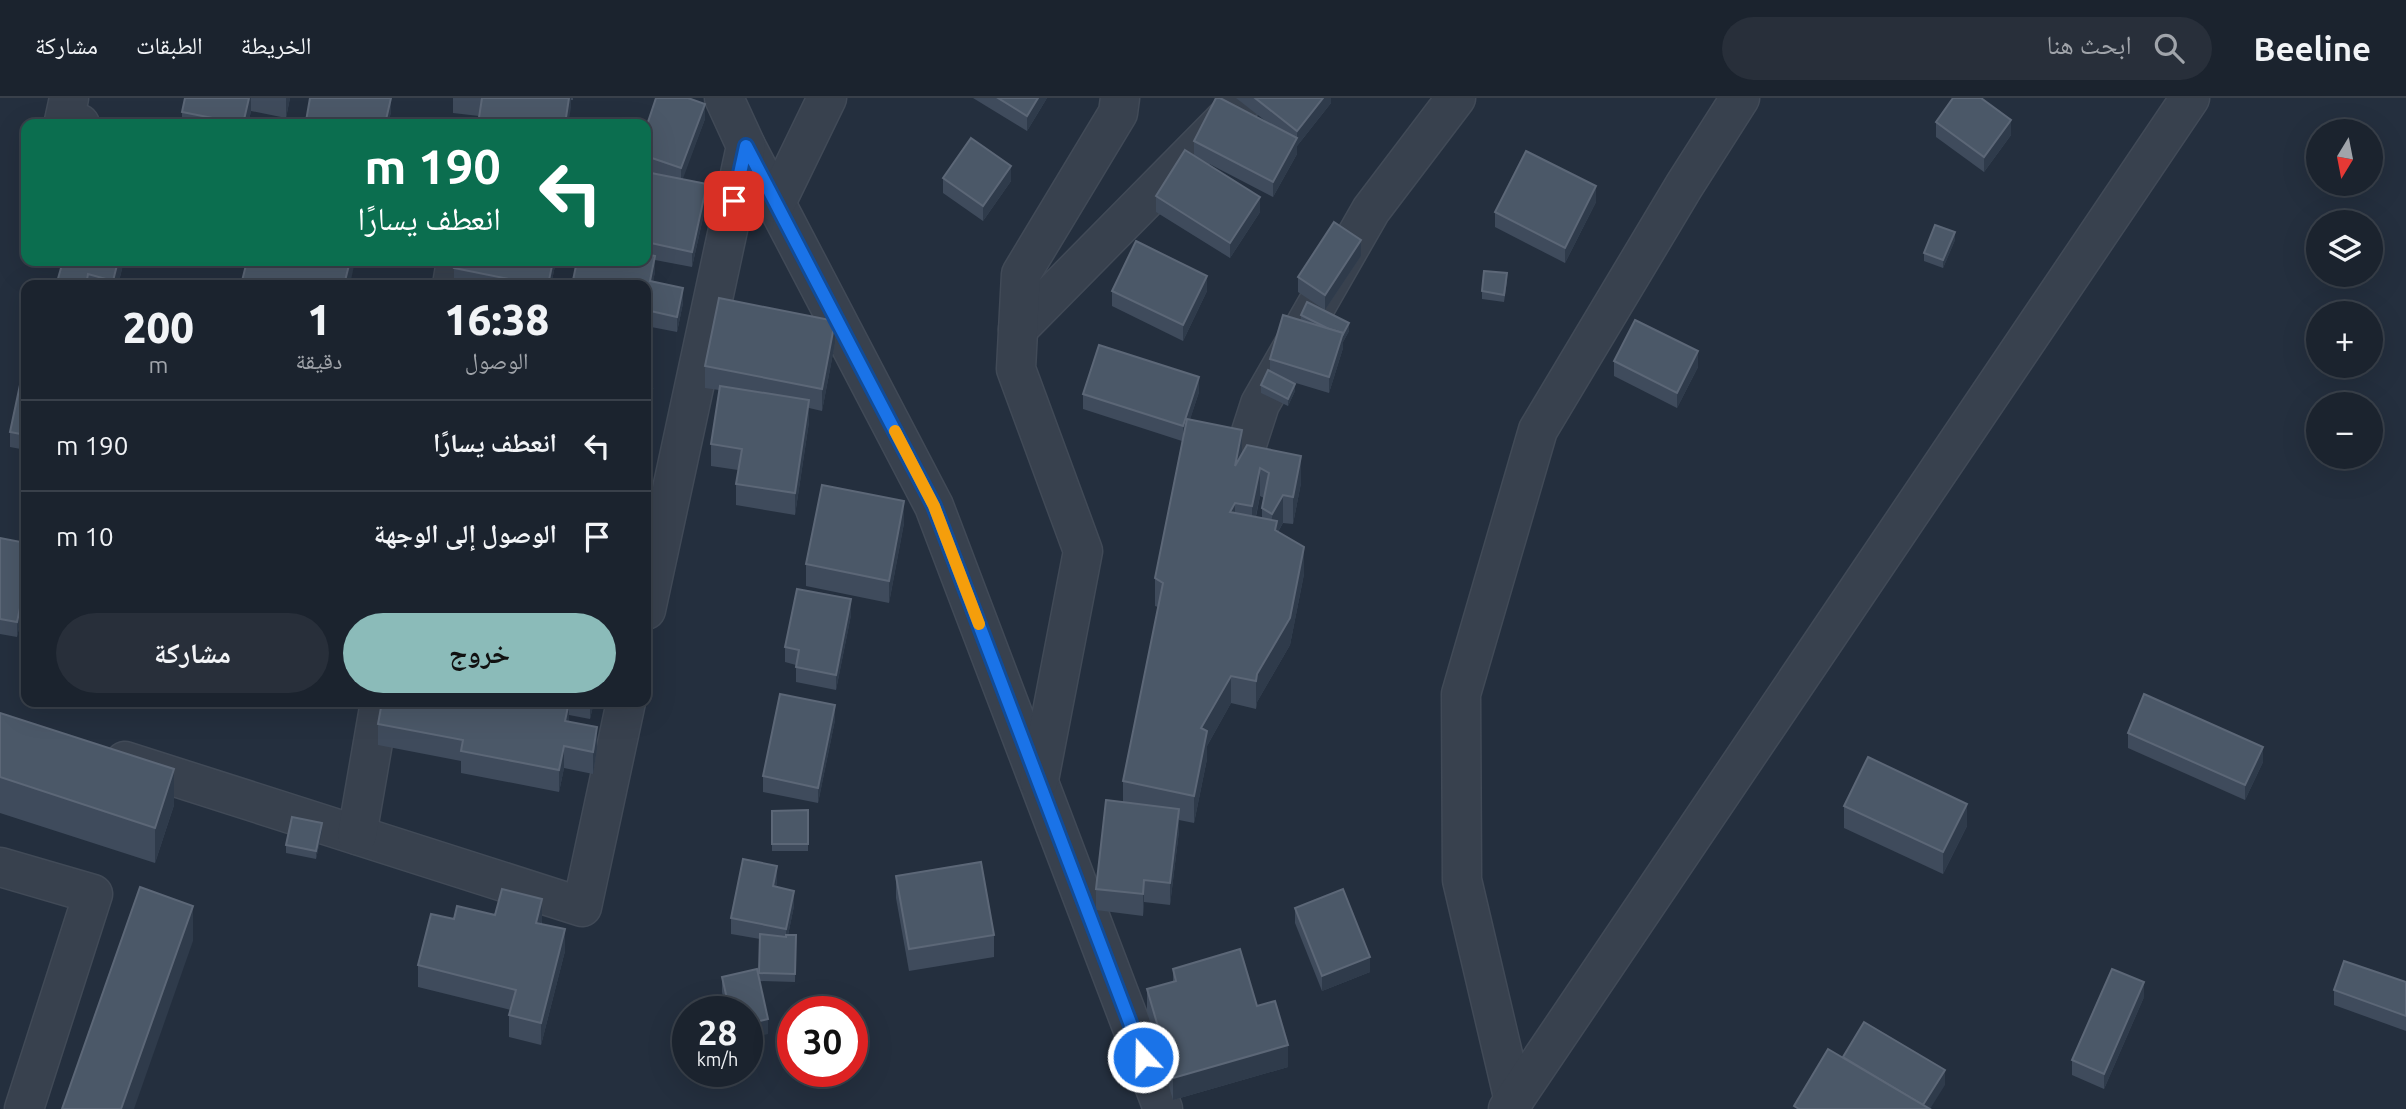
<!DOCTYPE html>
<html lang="ar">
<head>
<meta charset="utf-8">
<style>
  :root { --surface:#1b232e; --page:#282f3a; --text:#f1f3f6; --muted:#a0a4aa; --line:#39404a; --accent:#8bbbb9 }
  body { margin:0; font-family:Ubuntu,"Noto Naskh Arabic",sans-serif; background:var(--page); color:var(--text); direction:rtl; height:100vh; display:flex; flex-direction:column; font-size:26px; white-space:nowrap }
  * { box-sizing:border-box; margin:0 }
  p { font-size:23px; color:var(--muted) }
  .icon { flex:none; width:38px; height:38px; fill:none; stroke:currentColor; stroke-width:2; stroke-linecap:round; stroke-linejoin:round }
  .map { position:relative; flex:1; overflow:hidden; direction:ltr }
  .panel { position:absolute; left:21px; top:182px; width:630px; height:427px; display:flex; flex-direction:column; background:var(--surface); border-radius:14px; box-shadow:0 7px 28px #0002,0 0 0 2px var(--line); direction:rtl }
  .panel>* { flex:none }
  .hud { position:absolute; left:21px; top:21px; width:630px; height:147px; border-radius:14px; box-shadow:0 7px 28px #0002,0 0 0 2px var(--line); direction:rtl; background:#0b6e4f; color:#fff; overflow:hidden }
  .needle { width:46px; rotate:190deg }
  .controls { position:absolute; left:2306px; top:21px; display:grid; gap:14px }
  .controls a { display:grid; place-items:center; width:77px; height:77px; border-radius:50%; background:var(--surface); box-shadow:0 7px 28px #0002,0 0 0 2px var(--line); font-size:35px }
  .speed { position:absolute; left:672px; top:898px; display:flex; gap:14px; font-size:35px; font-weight:700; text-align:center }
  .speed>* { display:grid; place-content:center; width:91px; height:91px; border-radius:50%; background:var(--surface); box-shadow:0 7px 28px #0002,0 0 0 2px var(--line); line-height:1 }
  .speed small { font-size:18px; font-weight:400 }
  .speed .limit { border:10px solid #d22; background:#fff; color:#111 }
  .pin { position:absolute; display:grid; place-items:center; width:60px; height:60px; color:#fff; margin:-30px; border-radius:14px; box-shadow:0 4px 10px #0006 }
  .me { position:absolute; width:77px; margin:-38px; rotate:339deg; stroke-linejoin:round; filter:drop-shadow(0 0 5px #0008) }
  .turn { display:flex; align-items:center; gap:24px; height:147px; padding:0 35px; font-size:32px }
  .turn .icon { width:91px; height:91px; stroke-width:2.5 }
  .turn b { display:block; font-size:49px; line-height:60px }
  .eta { display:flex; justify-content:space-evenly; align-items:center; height:119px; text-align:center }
  .eta b { font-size:42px; font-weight:800; line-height:49px }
  .cta { display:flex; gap:14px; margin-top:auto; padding:14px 35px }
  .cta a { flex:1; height:80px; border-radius:42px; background:var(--accent); color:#111; font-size:28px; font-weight:800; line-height:80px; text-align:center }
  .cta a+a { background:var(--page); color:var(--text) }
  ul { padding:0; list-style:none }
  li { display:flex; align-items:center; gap:21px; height:91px; padding:0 35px; border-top:2px solid var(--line) }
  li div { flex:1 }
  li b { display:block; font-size:26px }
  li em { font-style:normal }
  header { display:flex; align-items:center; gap:42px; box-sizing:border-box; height:98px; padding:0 35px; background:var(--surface); border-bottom:2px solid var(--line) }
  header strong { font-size:33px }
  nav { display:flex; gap:38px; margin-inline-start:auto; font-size:24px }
  .search { width:490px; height:63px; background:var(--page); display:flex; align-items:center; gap:18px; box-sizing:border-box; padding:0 24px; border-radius:38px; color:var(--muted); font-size:26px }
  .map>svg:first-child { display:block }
</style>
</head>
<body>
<header>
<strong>Beeline</strong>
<div class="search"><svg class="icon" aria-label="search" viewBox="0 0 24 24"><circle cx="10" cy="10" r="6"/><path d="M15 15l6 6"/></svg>ابحث هنا</div>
<nav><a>الخريطة</a><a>الطبقات</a><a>مشاركة</a></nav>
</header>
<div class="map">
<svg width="2406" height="1011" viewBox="0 0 2406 1011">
  <rect width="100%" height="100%" fill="#242f3e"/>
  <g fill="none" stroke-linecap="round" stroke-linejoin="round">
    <g stroke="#414a57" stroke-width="41">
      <g id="minor">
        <path d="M69 0 64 23 80 26"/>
        <path d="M746 48 934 408 1163 1011"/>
        <path d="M776 105 827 0"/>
        <path d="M452 187 456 163"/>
        <path d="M1018 231 1246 0"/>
        <path d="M1231 396 1260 306 1371 112 1456 0"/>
        <path d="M646 512 746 48 724 0"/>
        <path d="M125 663 582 809 626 604"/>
        <path d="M1039 682 1083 453 1016 271 1021 176 1118 15 1120 0"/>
        <path d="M357 737 380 604"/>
        <path d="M0 769 93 796 24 1011"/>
        <path d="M1514 1003 1462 782 1461 596 1538 332 1684 88 1740 0"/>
        <path d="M1508 1011 2190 0"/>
      </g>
    </g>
    <use href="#minor" stroke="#38414e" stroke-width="38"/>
  </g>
  <g fill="#3f4b5c" fill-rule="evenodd">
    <path d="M185 0H290L286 20 251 13 248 26H182V14Z"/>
    <path d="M453 0H573V2H571L568 26H478L479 18 453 15Z"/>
    <path d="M973 0H1047L1027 33Z"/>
    <path d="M1236 0H1331V5L1297 48V56L1273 99 1196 59 1260 114 1230 160 1156 114V98L1194 58V43L1268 25Z"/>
    <path d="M391 14 388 26H306V23Z"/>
    <path d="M705 21 682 81 707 102 692 169 655 162V174L653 183 683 205 677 234 646 228V74L650 75 646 73V30Z"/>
    <path d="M1936 24 2011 37 1984 74 1936 39Z"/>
    <path d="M943 80 1011 83 983 123 943 95Z"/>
    <path d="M1596 104 1565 165 1495 129V114Z"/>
    <path d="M1955 142 1943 170 1924 163V155Z"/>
    <path d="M1361 158 1325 212 1298 194V179Z"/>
    <path d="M63 163H124L118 187H57Z"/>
    <path d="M456 163H556L551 187H455L456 186H454V170Z"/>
    <path d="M1507 183 1504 204 1482 201V193Z"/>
    <path d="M1112 193H1207L1183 243 1112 208Z"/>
    <path d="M1301 217 1349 233 1343 244V250L1329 295 1286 282 1295 293 1288 308 1261 295V287L1270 274V261L1301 222Z"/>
    <path d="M835 245 822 313 809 310V324L795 417 736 407V386L738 372 711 368V346L719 292 705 290V268Z"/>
    <path d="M1614 263 1698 269 1677 310 1614 278Z"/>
    <path d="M26 288V352L10 349V334Z"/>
    <path d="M1199 294 1190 321 1242 356 1301 385 1293 426 1283 425 1278 434 1304 476 1290 547 1257 604 1256 611 1231 605 1207 648V661L1194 725 1179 722V733L1170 807 1144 804 1143 818 1096 812V791L1123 704V683L1158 509 1155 508V480L1182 343 1083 311V296ZM1260 398 1264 400 1262 410V420L1256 419Z"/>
    <path d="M904 425 889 505 806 488V466Z"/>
    <path d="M0 440 26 445V497L17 539 0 536Z"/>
    <path d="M851 517 836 592 796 584V567L785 564V549Z"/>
    <path d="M220 604H232L231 607Z"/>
    <path d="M382 604H594L590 621 569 617V624L597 651 593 676 564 670 559 694 461 675V663L378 647V626Z"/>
    <path d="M0 615 174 707 155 765 0 715Z"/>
    <path d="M835 622 818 705 763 694V678Z"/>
    <path d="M2128 635 2263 664 2245 702 2128 650Z"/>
    <path d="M1844 708 1967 728 1943 776 1844 730Z"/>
    <path d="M808 712V753H772V713Z"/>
    <path d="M322 733 316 761 286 755V747Z"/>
    <path d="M896 778 994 837V859L909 873 896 800Z"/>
    <path d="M777 783 776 789 794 808 788 837H796L795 884 759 883 768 936 747 914H726L722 894V879H759L760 841 731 836V820Z"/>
    <path d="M1295 810 1370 874 1322 893 1295 825Z"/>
    <path d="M495 817 542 823V826L565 853 541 947 509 939V917L511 912 418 889V867L454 821Z"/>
    <path d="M1173 871 1288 969 1173 1002 1147 913V891L1173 884Z"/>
    <path d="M2406 884V933L2334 907V892Z"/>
    <path d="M2144 899 2104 991 2072 977V962Z"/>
  </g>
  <g fill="#2f3b4b">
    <path d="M249 0H251V13L248 26H243Z"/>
    <path d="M286 0H290L286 20Z"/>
    <path d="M391 0V14L388 26H385Z"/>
    <path d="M569 0H571V10L568 26H565Z"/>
    <path d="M1038 0H1047L1027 33V18Z"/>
    <path d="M1323 0H1331V5L1297 48V56L1273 99V84L1297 41V33Z"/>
    <path d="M705 6V21L681 86V70Z"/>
    <path d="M2011 22V37L1984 74V59Z"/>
    <path d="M1011 68V83L983 123V108Z"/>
    <path d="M707 86V102L692 169V154Z"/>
    <path d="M1596 88V104L1565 165V150Z"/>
    <path d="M1260 99V114L1230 160V145Z"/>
    <path d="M1955 134V142L1943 170V162Z"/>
    <path d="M1361 142V158L1325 212V197Z"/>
    <path d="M655 158V174L650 198V183Z"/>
    <path d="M118 163H124L118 187H113V183Z"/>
    <path d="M350 163H355L350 187H344Z"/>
    <path d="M553 163H556L551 187H548Z"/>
    <path d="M1207 178V193L1183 243V227Z"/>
    <path d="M683 190V205L677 234V219Z"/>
    <path d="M835 223V245L822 313V291Z"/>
    <path d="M1349 225V233L1343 244V250L1329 295V279L1343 235Z"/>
    <path d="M1698 253V269L1677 310V295Z"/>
    <path d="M1199 279V294L1183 343V328Z"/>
    <path d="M1295 286V293L1288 308V301Z"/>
    <path d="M652 291V313L646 353V331Z"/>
    <path d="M809 302V324L795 417V395Z"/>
    <path d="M1242 332V359L1235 368Z"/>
    <path d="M1301 358V385L1293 426V399Z"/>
    <path d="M1260 370V398L1252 435V408Z"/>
    <path d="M1283 397V425L1272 443V416Z"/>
    <path d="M904 403V425L889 505V483Z"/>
    <path d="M1235 405V432L1230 414Z"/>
    <path d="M1304 449V476L1290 547 1257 604 1256 611V583L1257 576Z"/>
    <path d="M26 482V497L17 539V524Z"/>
    <path d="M851 501V517L836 592V577Z"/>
    <path d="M1231 578V605L1207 648V661L1194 725V698L1201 630Z"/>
    <path d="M569 604V625L565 623Z"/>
    <path d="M591 604H594L590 621V606Z"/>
    <path d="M835 607V622L818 705V690Z"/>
    <path d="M597 629V651L593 676V654Z"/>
    <path d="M564 648V670L559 694V672Z"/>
    <path d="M2263 649V664L2245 702V687Z"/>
    <path d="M174 671V707L155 765V730Z"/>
    <path d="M1967 706V728L1943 776V754Z"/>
    <path d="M1179 711V733L1170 807V785Z"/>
    <path d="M322 725V733L316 761V753Z"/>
    <path d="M777 768V783L773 803V788Z"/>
    <path d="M1144 782V804L1143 818V796Z"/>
    <path d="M794 793V808L786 847V831Z"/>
    <path d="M542 801V823L536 846V825Z"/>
    <path d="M193 808V843L134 1011H121Z"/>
    <path d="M565 831V853L541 947V925Z"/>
    <path d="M1370 859V874L1322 893V878Z"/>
    <path d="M2144 884V899L2104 991V976Z"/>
    <path d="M768 921V936L747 941V926Z"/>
    <path d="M1288 947V969L1173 1002V980Z"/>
    <path d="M1945 972V987L1930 1011 1923 1008Z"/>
  </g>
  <g fill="#4b5868" stroke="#5c6777" stroke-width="2">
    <path d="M185 0H249L243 26 182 14Z"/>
    <path d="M310 0H391L385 26H321L306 23Z"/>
    <path d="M482 0H569L565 26H478Z"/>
    <path d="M656 0H688L705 6 681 70 646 58V30Z"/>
    <path d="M998 0H1038L1027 18Z"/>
    <path d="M1216 0H1220L1297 40 1273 84 1194 43Z"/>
    <path d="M1255 0H1323L1297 33Z"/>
    <path d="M1953 0H1981L2011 22 1984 59 1936 24Z"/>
    <path d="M971 40 1011 68 983 108 943 80Z"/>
    <path d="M1185 52 1260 99 1230 145 1156 98Z"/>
    <path d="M1526 53 1596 88 1565 150 1495 114Z"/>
    <path d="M646 74 707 86 692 154 646 144Z"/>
    <path d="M1334 124 1361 142 1325 197 1298 179Z"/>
    <path d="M1935 127 1955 134 1943 162 1924 155Z"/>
    <path d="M1136 143 1207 178 1183 227 1112 193Z"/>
    <path d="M646 156 655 158 650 183 683 190 677 219 646 212V187H572L577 163H646Z"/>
    <path d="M63 163H118L113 183 88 176 86 187H68L57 184Z"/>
    <path d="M247 163H350L344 187H241Z"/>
    <path d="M456 163H553L548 187H538L454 170Z"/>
    <path d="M1484 173 1507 175 1504 197 1482 193Z"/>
    <path d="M456 182 482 187H455Z"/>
    <path d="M719 200 835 223 822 291 705 268Z"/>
    <path d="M1307 204 1349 225 1342 238 1343 235 1329 231 1301 217Z"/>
    <path d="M1283 217 1343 235 1329 279 1270 261Z"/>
    <path d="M1635 222 1698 253 1677 295 1614 263Z"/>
    <path d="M1099 247 1199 279 1183 328 1083 296Z"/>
    <path d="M1268 272 1295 286 1288 301 1261 287Z"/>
    <path d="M20 287 26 288V337L10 334Z"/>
    <path d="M720 288 809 302 795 395 736 386 742 351 711 346Z"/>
    <path d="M646 291H652L646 331Z"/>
    <path d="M1187 321 1242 332 1235 368 1247 347 1301 358 1293 399 1283 397 1272 416 1262 410 1269 375 1260 370 1252 408 1235 405 1230 414 1277 423 1275 432 1304 449 1290 520 1257 576 1256 583 1231 578 1201 630 1207 633 1194 698 1123 683 1163 485 1155 480Z"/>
    <path d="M822 387 904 403 889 483 806 466Z"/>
    <path d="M0 440 26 445V482L17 524 0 521Z"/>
    <path d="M797 491 851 501 836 577 796 569 799 552 785 549Z"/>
    <path d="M780 596 835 607 818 690 763 678Z"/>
    <path d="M2144 596 2263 649 2245 687 2128 635Z"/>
    <path d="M382 604H569L565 623 597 629 593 654 564 648 559 672 461 653 463 642 378 626Z"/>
    <path d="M0 615 174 671 155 730 0 679Z"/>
    <path d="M1868 659 1967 706 1943 754 1844 708Z"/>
    <path d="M1106 702 1179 711 1170 785 1144 782 1143 796 1096 791Z"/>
    <path d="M808 712V746H772V713Z"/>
    <path d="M292 719 322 725 316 753 286 747Z"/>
    <path d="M743 761 777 768 773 788 794 793 786 831 731 820Z"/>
    <path d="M981 764 994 837 909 851 896 778Z"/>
    <path d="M140 789 193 808 121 1011H62Z"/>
    <path d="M502 791 542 801 536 825 565 831 541 925 509 917 516 892 418 867 431 816 454 821 457 808 495 817Z"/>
    <path d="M1343 791 1370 859 1322 878 1295 810Z"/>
    <path d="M760 836 786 839V837H796L795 876 759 875Z"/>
    <path d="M1240 851 1257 908 1275 903 1288 947 1173 980 1147 891 1176 883 1173 871Z"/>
    <path d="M2344 863 2406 884V918L2334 892Z"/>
    <path d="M757 871 768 921 747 926V914H730L722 879Z"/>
    <path d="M2112 871 2144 884 2104 976 2072 962Z"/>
    <path d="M1864 924 1945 972 1923 1007 1843 959Z"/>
    <path d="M1828 951 1930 1011H1799L1794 1008Z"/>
  </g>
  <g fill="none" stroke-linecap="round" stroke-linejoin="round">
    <g stroke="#114b97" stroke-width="18">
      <path id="route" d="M734 103 746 48 934 408 1143 959"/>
    </g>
    <use href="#route" stroke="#1a73e8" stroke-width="12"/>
    <path stroke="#f59e0b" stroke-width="12" d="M895 333 934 408 979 526"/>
  </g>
</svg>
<div class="controls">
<a><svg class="needle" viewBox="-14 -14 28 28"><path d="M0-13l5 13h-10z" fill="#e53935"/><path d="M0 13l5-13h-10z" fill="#a0a4aa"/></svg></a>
<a><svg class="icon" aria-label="layers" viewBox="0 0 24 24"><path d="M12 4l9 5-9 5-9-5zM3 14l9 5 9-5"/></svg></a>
<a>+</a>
<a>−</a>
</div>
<div class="speed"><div>28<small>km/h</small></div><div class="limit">30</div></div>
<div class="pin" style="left:734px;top:103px;background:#d93025"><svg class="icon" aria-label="arrive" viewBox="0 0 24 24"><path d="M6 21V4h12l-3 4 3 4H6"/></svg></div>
<svg class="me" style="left:1143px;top:959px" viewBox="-20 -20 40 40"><circle r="17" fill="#1a73e8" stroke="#fff" stroke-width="3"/><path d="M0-11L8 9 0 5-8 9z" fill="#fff"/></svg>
<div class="hud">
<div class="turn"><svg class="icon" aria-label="left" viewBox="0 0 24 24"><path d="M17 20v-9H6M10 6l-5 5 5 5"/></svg><div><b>190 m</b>انعطف يسارًا</div></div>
</div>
<section class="panel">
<div class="eta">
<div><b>16:38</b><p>الوصول</p></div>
<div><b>1</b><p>دقيقة</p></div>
<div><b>200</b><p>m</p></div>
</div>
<ul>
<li><svg class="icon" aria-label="left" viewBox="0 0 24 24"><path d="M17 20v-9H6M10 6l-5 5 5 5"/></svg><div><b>انعطف يسارًا</b></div><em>190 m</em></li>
<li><svg class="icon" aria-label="arrive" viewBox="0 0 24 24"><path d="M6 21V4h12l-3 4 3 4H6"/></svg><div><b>الوصول إلى الوجهة</b></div><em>10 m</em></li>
</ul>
<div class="cta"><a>خروج</a><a>مشاركة</a></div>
</section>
</div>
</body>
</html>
